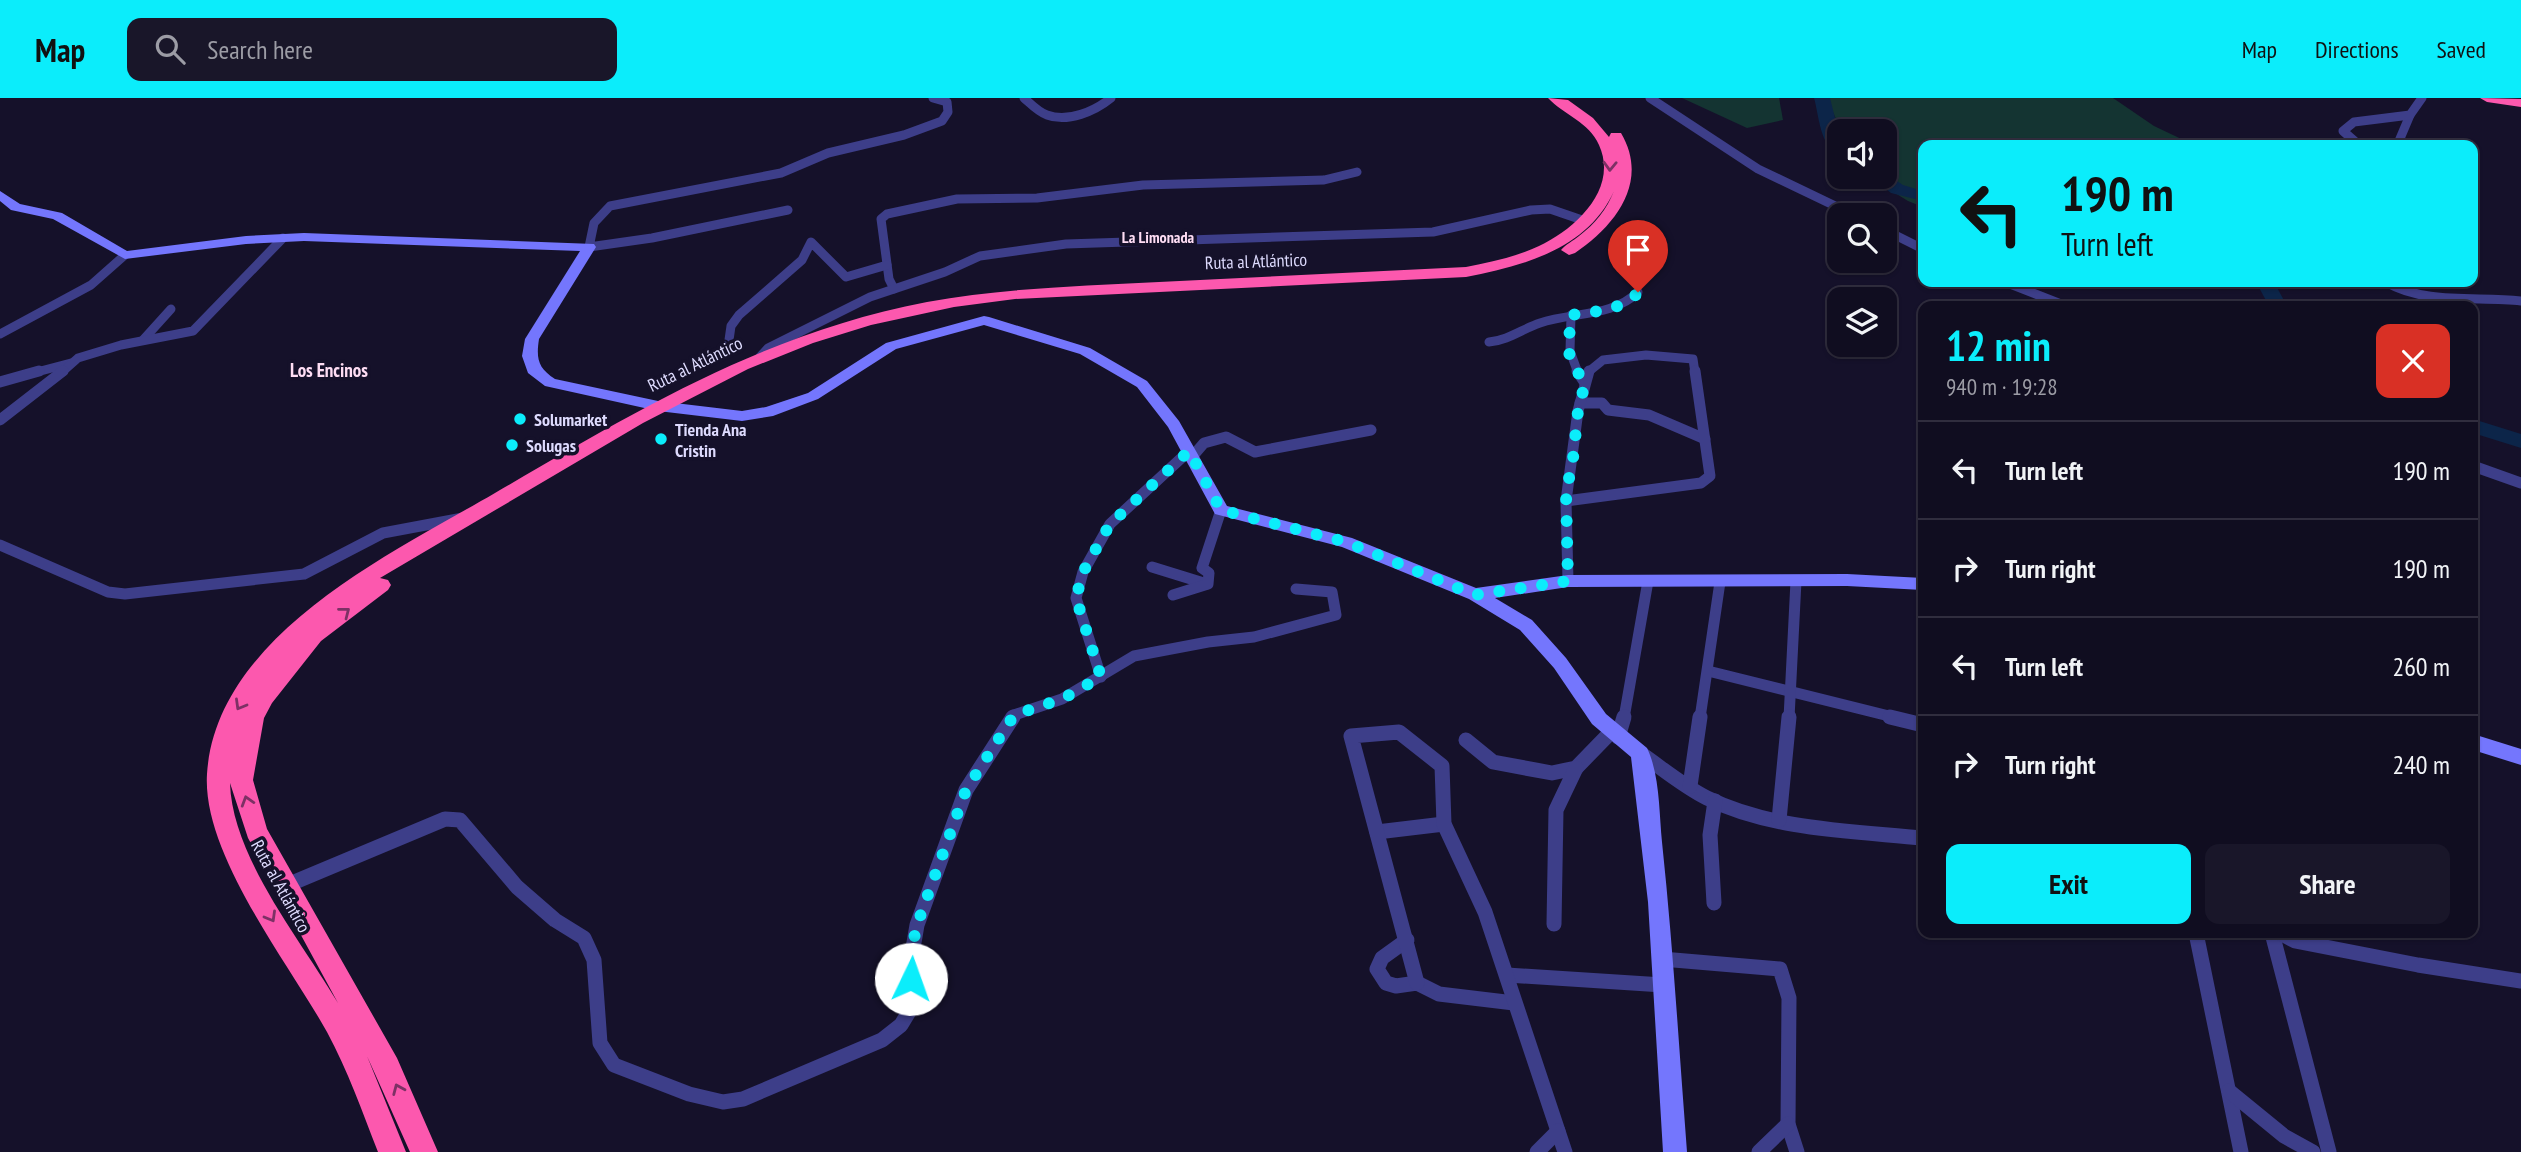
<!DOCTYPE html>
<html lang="en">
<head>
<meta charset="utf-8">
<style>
  :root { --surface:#100d20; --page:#191629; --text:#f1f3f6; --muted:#9c9ca5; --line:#302d3e; --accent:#0bedfb }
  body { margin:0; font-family:"PT Sans Narrow",sans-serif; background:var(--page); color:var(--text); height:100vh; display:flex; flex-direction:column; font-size:26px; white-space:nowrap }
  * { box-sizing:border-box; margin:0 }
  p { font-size:23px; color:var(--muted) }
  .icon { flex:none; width:38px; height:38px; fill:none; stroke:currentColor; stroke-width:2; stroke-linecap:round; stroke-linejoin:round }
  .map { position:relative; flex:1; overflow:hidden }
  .drawer { position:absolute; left:1918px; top:203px; width:560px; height:637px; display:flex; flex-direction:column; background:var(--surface); border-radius:14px; box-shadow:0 2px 5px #0004,0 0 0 2px var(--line) }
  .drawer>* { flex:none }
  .hud { position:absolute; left:1918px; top:42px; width:560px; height:147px; border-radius:14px; box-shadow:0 2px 5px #0004,0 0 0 2px var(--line); background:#0bedfb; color:#111; overflow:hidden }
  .tools { position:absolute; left:1827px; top:21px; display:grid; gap:14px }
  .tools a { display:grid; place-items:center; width:70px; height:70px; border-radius:14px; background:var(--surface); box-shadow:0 2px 5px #0004,0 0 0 2px var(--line); font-size:35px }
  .pin { position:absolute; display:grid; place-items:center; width:60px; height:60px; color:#fff; margin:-72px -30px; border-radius:50% 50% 50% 0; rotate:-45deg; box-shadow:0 0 7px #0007 }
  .pin .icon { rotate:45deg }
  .me { position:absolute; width:77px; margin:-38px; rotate:3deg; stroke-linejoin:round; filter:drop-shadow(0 0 5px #0008) }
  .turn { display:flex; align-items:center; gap:24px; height:147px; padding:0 28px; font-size:32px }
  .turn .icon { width:91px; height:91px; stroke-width:2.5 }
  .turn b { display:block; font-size:49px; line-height:60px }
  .round { display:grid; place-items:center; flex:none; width:74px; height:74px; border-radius:14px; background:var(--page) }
  .overview { display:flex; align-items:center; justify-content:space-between; height:119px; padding:0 28px }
  h1 { font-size:42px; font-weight:800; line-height:52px; color:var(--accent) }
  .cta { display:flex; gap:14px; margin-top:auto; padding:14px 28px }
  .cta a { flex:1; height:80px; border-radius:14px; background:var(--accent); color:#111; font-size:28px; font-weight:800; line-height:80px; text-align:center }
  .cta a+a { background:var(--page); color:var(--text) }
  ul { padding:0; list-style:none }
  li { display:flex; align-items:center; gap:21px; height:98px; padding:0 28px; border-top:2px solid var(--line) }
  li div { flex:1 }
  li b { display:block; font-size:26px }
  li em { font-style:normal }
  header { display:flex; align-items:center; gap:42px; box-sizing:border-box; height:98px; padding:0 35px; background:var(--accent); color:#111 }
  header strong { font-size:33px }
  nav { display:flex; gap:38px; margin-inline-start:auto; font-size:24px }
  .search { width:490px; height:63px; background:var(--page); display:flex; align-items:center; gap:18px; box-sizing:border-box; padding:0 24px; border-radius:14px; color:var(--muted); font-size:26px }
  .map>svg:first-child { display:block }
</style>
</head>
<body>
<header>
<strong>Map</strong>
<div class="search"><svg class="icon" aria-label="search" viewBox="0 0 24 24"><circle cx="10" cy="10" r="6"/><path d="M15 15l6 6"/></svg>Search here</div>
<nav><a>Map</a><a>Directions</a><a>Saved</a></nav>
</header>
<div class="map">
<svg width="2521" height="1054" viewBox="0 0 2521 1054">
  <rect width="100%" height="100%" fill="#15112a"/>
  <g fill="#143432">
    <path d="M1682 0H1779L1783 22 1747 30Z"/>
    <path d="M1827 0H2113L2154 28 2194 47H1923V109L1908 103 1869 79H1885V33H1841Z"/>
  </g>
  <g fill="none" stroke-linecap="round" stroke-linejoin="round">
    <g fill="#0c2549" fill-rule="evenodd">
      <path d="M1814 0H1830L1839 36V55C1820 50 1819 17 1814 0Z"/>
      <path d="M1885 75 1903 87 1923 93V103L1891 95 1872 79H1885Z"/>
      <path d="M2256 184H2274L2287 208H2269Z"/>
      <path d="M2473 321 2521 336V350L2473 335Z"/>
    </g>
    <g stroke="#3d3e89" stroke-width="9">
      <path d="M1024 0C1031 6 1038 14 1047 17 1068 25 1095 13 1111 0"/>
      <path d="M1650 0 1758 71 1854 117"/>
      <path d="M2399 43 2410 17"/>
      <path d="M2359 47 2343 33 2354 24 2410 17 2422 0"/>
      <path d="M788 112 652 140 589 149 594 125 610 108 781 75 828 55 904 37 942 23 948 14 947 4 933 0"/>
      <path d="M1885 132 1923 151"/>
      <path d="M2005 184 2066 208"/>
      <path d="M2386 184C2425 207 2478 198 2521 203"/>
      <path d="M894 191 889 181 881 121 887 116 957 101 1037 100 1143 87 1324 82 1357 74"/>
      <path d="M1571 217 1570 253 1578 275"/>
      <path d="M0 236 91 187 125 157"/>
      <path d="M143 242 171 211"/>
      <path d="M729 242 731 228 739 217 802 162 811 144 846 179 887 167"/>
      <path d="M1489 244C1509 242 1522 231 1540 225 1572 214 1613 219 1638 194"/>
      <path d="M758 261 768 250 870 199 945 174 980 158 1066 146 1433 134 1531 112 1550 111 1585 123"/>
      <path d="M33 275 71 265"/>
      <path d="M61 275 78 260 121 247 193 233 283 140"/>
      <path d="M1587 275 1603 262 1646 257 1693 261 1695 275"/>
    </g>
    <g stroke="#3d3e89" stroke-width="11">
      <path d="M1577 273 1585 285"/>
      <path d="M0 284 39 273"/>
      <path d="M1580 305H1602L1608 312 1649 317 1705 341"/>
      <path d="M0 322 63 273"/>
      <path d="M1192 359 1204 345 1226 339 1255 354 1371 332"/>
      <path d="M2473 368 2521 385"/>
      <path d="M1566 403 1568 483"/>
      <path d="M1566 403 1578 313 1589 273"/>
      <path d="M1566 403 1701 385 1710 378 1695 273"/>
      <path d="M0 447 108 494 125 496 304 476 383 435 463 420"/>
      <path d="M1152 469 1207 486"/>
      <path d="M1173 497 1208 486 1209 475 1202 470 1221 412"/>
      <path d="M1708 573 1897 620"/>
      <path d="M1101 579 1076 500 1083 474 1110 426 1189 353"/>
      <path d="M1012 620 1014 617 1062 601 1134 558 1208 544 1254 539 1336 517 1332 494 1296 491"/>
      <path d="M1624 620 1648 483"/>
      <path d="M1700 620 1720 484"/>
      <path d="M1789 620 1796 483"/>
    </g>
    <g stroke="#3d3e89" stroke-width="15">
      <path d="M1890 619 1923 627"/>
      <path d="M1618 639 1624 619"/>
      <path d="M1466 642 1493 664 1552 675 1576 670 1611 634"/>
      <path d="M1640 655C1662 670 1683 688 1707 700 1772 732 1853 733 1923 740"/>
      <path d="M1690 688 1700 619"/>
      <path d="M1779 722 1789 619"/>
      <path d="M1377 734 1444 726"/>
      <path d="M285 788 445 721 460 722 517 789 555 822 584 840 594 862 600 945 614 967 689 996 723 1004 743 1001 882 942 901 927 910 912 911 862 917 827 966 692 1013 619"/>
      <path d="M1714 805 1710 737 1715 703"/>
      <path d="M1554 826 1556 712 1576 670"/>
      <path d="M2196 835 2241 1054"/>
      <path d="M2272 835 2329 1054"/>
      <path d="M2280 835 2295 843 2418 867 2521 883"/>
      <path d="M1407 842 1382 860 1377 871 1386 885 1396 888 1417 885 1439 896 1514 905"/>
      <path d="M1662 861 1780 871 1789 900 1788 1026 1797 1054"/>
      <path d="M1507 877 1663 887"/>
      <path d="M1417 885 1351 638 1399 634 1442 668 1444 726 1485 814 1565 1054"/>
      <path d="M2229 993 2284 1038 2313 1054"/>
      <path d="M1537 1054 1558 1033"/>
      <path d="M1759 1054 1788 1026"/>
    </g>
    <g fill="#7476fd" fill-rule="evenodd">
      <path d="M0 93 20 106 62 115 127 153 246 138 304 135 594 146 596 149 539 241C536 261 538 270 555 281L658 303 742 313 766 309 808 295 886 245 984 218 989 219 1090 250 1147 283 1179 323 1227 408 1352 440 1476 490 1568 477 1847 476 1923 480V492L1847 488 1568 489 1495 500 1532 522 1566 560 1606 616 1647 650C1660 677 1659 715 1662 744 1673 847 1679 951 1687 1054H1663L1648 804 1631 659 1592 626 1554 570 1520 532 1469 501 1342 449 1215 416 1168 329 1137 289 1080 256 984 227 896 251 818 301 773 318 742 323 658 313 545 288 528 275 522 258 525 241 580 153 304 143 246 146 125 161 53 121 11 112 0 103Z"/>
      <path d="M2473 636 2521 651V667L2473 652Z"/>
    </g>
    <g fill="#fc58ae" fill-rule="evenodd">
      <path d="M1548 0 1568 2 1593 20 1609 39 1611 35H1621C1650 84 1615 128 1575 155L1569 157 1561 152C1566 146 1573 143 1579 138 1595 126 1607 111 1614 93 1588 151 1523 168 1466 179L1015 201 954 209 871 227 813 245 748 271 643 325 380 480 388 482 391 487 388 492 321 543 272 605 264 620 253 682 267 731 397 960 438 1054H410L367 958 406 1054H378C362 1013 348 973 327 934 288 864 202 756 207 676 216 537 392 455 495 395 636 313 765 235 927 204 1004 190 1081 188 1159 184 1261 179 1364 174 1466 169 1491 164 1516 159 1539 148 1575 131 1619 91 1599 47 1589 24 1564 17 1548 0ZM230 685 248 740 338 905C301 842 232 759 230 685Z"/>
      <path d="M2480 0 2521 1V9L2487 4Z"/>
    </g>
  </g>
  <defs><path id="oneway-chevron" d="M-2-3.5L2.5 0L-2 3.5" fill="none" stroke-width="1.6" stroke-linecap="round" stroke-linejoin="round" transform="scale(1.75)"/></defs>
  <g stroke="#7d3165">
    <use href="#oneway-chevron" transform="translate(1610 68) rotate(92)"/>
    <use href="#oneway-chevron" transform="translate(345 514) rotate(-38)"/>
    <use href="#oneway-chevron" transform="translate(240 607) rotate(120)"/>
    <use href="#oneway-chevron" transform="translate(247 703) rotate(-107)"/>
    <use href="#oneway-chevron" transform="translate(271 819) rotate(60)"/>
    <use href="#oneway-chevron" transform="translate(398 991) rotate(-113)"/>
  </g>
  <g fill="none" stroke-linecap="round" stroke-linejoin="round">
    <path stroke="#0bedfb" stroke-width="12" stroke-dasharray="0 21.6" d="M911 881 912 850 917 827 966 692 1014 617 1062 601 1101 579 1076 500 1083 474 1110 426 1189 353 1221 412 1346 444 1475 497 1568 483 1566 395 1573 361 1578 313 1585 285C1576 275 1576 265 1568 254L1571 217C1591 214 1626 212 1638 194"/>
  </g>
  <g fill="#0bedfb" stroke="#15112a" stroke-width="2.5">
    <circle cx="520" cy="321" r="7"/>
    <circle cx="661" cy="341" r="7"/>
    <circle cx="512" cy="347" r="7"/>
  </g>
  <g text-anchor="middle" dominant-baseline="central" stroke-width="7" stroke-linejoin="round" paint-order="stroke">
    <g font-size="16" font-weight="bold" fill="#feddf4" stroke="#15112a">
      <text x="1158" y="139">La Limonada</text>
    </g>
    <g font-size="18" fill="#dedbfe" stroke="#15112a">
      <text transform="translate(1256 163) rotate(-2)">Ruta al Atlántico</text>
      <text transform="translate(695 266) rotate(-26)">Ruta al Atlántico</text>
      <text transform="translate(281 788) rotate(61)">Ruta al Atlántico</text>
    </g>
    <g font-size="18" font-weight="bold" fill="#dedbfe" stroke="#15112a" text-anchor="start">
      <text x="534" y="321">Solumarket</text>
      <text x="675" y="331">Tienda Ana<tspan x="675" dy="21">Cristin</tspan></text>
      <text x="526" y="347">Solugas</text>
    </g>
    <g font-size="19" font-weight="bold" fill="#feddf4" stroke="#15112a">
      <text x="329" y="272">Los Encinos</text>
    </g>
  </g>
</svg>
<div class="tools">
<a><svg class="icon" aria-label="sound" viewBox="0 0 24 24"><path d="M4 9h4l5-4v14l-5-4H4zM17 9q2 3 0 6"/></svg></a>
<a><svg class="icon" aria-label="search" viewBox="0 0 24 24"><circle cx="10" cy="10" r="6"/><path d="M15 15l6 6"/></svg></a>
<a><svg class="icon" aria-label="layers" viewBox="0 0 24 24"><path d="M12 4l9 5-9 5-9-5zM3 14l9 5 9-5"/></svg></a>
</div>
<div class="pin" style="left:1638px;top:194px;background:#d93025"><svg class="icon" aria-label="arrive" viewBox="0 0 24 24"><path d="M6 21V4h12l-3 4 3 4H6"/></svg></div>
<svg class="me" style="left:911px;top:881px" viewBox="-20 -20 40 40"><circle r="19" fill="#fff"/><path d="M0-13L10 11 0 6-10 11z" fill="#0bedfb"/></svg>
<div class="hud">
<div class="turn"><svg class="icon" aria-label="left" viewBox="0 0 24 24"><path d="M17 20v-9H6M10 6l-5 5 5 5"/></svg><div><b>190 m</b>Turn left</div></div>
</div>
<section class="drawer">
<div class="overview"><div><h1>12 min</h1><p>940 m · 19:28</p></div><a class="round" style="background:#d93025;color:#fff"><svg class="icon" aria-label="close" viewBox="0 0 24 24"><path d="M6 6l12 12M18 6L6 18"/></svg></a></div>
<ul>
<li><svg class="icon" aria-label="left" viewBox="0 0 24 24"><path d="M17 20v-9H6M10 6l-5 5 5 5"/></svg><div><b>Turn left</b></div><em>190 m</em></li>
<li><svg class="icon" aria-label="right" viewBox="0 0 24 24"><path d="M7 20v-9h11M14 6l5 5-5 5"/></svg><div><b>Turn right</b></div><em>190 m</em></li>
<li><svg class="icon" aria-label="left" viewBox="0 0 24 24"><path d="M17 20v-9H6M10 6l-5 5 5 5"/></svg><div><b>Turn left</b></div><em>260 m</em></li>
<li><svg class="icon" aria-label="right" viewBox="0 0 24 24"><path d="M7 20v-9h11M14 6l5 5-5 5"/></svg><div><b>Turn right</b></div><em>240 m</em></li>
</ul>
<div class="cta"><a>Exit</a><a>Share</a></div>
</section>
</div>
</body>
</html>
